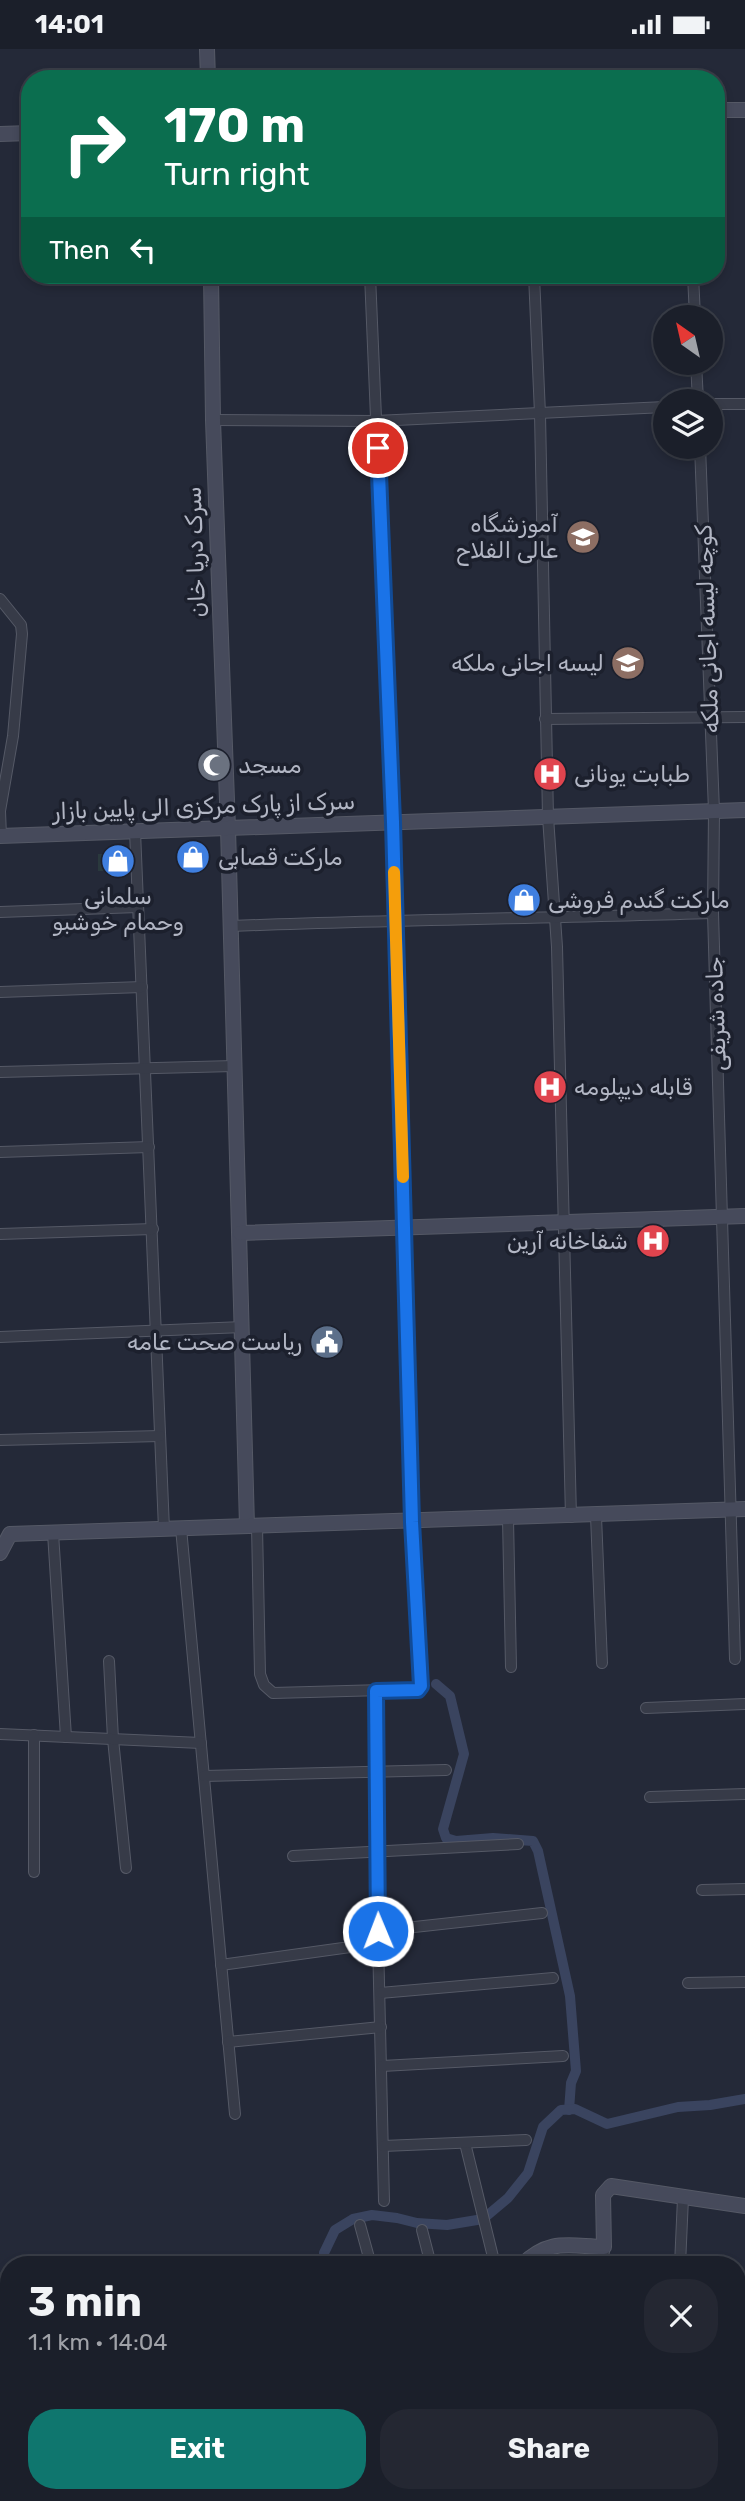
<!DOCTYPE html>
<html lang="en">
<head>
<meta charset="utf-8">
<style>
  :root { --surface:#1b1f2a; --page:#242732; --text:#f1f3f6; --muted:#a0a2a8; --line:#393d47; --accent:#0f766e }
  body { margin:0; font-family:Rubik,"Noto Naskh Arabic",sans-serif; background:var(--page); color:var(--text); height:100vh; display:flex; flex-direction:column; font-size:26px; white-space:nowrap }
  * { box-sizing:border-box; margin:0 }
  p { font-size:23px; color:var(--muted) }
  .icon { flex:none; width:38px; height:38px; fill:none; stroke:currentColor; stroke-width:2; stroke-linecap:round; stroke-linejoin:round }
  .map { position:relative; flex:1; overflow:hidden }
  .details { position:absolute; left:0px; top:2207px; width:746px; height:247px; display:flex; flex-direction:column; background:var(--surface); border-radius:28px 28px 0 0; box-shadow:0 4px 10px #0003,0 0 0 2px var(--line) }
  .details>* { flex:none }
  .hud { position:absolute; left:21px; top:21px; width:704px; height:214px; border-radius:28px; box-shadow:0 4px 10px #0003,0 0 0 2px var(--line); background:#0b6e4f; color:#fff; overflow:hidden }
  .needle { width:46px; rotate:326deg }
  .fabs { position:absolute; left:653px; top:256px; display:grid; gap:14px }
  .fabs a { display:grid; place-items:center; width:70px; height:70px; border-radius:50%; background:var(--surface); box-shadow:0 4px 10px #0003,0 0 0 2px var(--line); font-size:35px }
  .pin { position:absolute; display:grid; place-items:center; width:60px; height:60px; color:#fff; margin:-30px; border:4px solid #fff; border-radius:50%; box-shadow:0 2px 7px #0007 }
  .me { position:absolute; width:77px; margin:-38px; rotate:359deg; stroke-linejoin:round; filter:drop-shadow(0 0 5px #0008) }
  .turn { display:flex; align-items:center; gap:24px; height:147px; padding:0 28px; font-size:32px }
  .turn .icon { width:91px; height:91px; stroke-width:2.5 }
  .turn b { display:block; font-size:49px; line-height:60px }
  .then { display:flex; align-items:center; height:66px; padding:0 28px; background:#0003; gap:14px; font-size:26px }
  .round { display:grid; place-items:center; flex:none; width:74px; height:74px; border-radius:28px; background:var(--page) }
  .summary { display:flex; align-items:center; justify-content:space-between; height:119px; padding:0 28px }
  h1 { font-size:42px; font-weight:700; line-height:52px }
  .primary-button { display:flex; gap:14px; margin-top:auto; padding:14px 28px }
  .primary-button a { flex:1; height:80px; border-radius:28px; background:var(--accent); color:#fff; font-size:28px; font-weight:700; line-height:80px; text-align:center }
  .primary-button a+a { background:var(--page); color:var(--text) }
  .status { display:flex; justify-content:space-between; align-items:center; height:49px; padding:0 35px; background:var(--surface); direction:ltr }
  .status svg { height:19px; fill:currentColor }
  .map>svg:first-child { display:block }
</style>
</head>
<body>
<div class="status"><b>14:01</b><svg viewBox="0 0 49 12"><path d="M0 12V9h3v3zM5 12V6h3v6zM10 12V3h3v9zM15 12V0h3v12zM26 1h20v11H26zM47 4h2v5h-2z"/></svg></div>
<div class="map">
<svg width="745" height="2452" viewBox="0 0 745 2452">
  <rect width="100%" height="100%" fill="#242938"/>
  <g fill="#2a393d">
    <rect x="98" y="805" width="19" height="17"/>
    <path d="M233 2445H277L312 2449 316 2452H229Z"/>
    <path d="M482 2445H564L565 2452H482Z"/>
  </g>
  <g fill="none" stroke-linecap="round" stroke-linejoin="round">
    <g stroke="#3a445f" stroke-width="10">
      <path d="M436 1635 450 1647 464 1705 443 1780 446 1789 456 1792 493 1789 533 1792 538 1802 570 1947 576 2022 571 2034 569 2061"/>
      <path d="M326 2216 324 2204 335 2181 353 2170 372 2166 397 2169 417 2174 447 2176 483 2170 508 2149 528 2124 543 2078 561 2061 575 2060 607 2075 678 2058 710 2056 745 2050"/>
      <path d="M0 2284 9 2283"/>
    </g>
    <g stroke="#555966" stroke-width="12">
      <g id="street">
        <path d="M534 226 540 365 548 768 557 898 571 1468"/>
        <path d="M693 226 695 268"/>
        <path d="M696 313 698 352"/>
        <path d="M710 355H745"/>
        <path d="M213 371 376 372 665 358"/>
        <path d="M700 397 714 762 713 864 735 1610"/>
        <path d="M0 550 21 576 22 585 13 687 0 762 1 787"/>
        <path d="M545 670 745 668"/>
        <path d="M135 782 164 1480"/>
        <path d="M0 863 138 858"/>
        <path d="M231 877C392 871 552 869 713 864"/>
        <path d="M0 943 142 938"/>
        <path d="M0 1023 234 1017"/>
        <path d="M0 1103 149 1098"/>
        <path d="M0 1185 153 1180"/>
        <path d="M0 1288 243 1278"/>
        <path d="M0 1391 160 1387"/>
        <path d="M596 1467 602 1614"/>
        <path d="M508 1470 511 1618"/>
        <path d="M257 1477 260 1625 264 1636 273 1644 420 1640 412 1473 393 773 370 226"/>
        <path d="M181 1479 235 2065"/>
        <path d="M53 1484 66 1688"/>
        <path d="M109 1612 113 1690 126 1819"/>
        <path d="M376 1642V1803L384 2152"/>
        <path d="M646 1659 745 1655"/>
        <path d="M0 1685 201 1694"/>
        <path d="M204 1727 446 1721"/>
        <path d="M650 1748 745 1745"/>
        <path d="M293 1807 518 1795"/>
        <path d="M34 1823V1686"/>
        <path d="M702 1841 745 1840"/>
        <path d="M378 1882 542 1864"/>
        <path d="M221 1916 379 1894"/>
        <path d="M688 1934 745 1933"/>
        <path d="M380 1944 553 1929"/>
        <path d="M228 1993 381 1978"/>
        <path d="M382 2017 563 2007"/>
        <path d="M465 2094 495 2216"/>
        <path d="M383 2097 526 2091"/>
        <path d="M360 2176 371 2216"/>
        <path d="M422 2181 431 2216"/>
        <path d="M603 2216 604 2198"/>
        <path d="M680 2216 683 2149"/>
        <path d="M120 2452 121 2445"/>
        <path d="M372 2452 376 2445"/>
        <path d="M445 2452 446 2445"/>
        <path d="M598 2452 599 2445"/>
        <path d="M673 2452V2445"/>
      </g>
    </g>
    <g stroke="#555966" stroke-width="16">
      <g id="secondary">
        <path d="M207 0 208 30"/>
        <path d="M716 61H745"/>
        <path d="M0 85 30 84"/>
        <path d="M211 226 213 371 228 779 247 1477"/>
        <path d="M0 787 745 761"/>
        <path d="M240 1184 745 1167"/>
        <path d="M0 1504 10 1485 745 1460"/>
        <path d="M522 2216C550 2189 568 2197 604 2198L603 2146 611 2137 745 2157"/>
        <path d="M207 2452 210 2445"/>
      </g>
    </g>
    <use href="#street" stroke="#373b48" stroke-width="10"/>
    <use href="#secondary" stroke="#464a5b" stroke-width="14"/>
  </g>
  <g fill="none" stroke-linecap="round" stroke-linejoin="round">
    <g stroke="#114b97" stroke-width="18">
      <path id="route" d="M378 399 393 773 412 1473 421 1637 418 1641 376 1642 378 1882"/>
    </g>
    <use href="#route" stroke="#1a73e8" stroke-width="12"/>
    <path stroke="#f59e0b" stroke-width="12" d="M394 823 403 1128"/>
  </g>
  <defs>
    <g id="school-disc" transform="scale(1.75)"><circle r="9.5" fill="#8d6e63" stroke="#1c202d"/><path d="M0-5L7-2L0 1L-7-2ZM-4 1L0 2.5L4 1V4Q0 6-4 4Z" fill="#fff"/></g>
    <g id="mosque-disc" transform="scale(1.75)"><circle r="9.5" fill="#6b7280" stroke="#1c202d"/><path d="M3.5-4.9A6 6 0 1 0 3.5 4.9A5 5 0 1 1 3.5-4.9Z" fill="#fff"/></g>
    <g id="hospital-disc" transform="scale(1.75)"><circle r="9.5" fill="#e0444e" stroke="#1c202d"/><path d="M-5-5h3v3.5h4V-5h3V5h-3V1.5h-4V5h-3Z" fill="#fff"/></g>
    <g id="shop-disc" transform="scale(1.75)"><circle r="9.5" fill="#3f7fe0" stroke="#1c202d"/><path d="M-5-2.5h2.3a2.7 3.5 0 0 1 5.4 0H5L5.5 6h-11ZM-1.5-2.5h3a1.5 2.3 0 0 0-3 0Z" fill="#fff"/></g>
    <g id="civic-disc" transform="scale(1.75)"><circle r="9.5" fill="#5c6f8a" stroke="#1c202d"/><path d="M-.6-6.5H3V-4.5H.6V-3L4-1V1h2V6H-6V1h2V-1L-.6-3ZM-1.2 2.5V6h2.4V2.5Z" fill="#fff"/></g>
  </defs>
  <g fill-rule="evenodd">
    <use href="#school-disc" x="583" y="488"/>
    <use href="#school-disc" x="628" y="614"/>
    <use href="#mosque-disc" x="214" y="716"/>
    <use href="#hospital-disc" x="550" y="725"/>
    <use href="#shop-disc" x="193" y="808"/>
    <use href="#shop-disc" x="118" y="812"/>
    <use href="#shop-disc" x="524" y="851"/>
    <use href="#hospital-disc" x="550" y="1038"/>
    <use href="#hospital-disc" x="653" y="1192"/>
    <use href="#civic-disc" x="327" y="1293"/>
  </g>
  <g text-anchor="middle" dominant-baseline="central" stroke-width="7" stroke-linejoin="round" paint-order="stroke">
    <g font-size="23" fill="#b2b6c4" stroke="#1c202d" text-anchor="start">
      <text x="558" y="475" text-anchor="end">آموزشگاه<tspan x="558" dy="26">عالی الفلاح</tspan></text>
      <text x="604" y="614" text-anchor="end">لیسه اجانی ملکه</text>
      <text x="238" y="716">مسجد</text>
      <text x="574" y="725">طبابت یونانی</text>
      <text x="218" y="808">مارکت قصابی</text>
      <text x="118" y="847" text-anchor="middle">سلمانی<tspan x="118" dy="26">وحمام خوشبو</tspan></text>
      <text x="548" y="851">مارکت گندم فروشی</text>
      <text x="574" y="1038">قابله دیپلومه</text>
      <text x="628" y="1192" text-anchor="end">شفاخانه آرین</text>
      <text x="302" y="1293" text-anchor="end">ریاست صحت عامه</text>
    </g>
    <g font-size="23" fill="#b2b6c4" stroke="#1c202d">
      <text transform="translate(195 503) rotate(-92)">سرک دریا خان</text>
      <text transform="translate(707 580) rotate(-92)">کوچه لیسه اجانی ملکه</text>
      <text transform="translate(204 757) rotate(-2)">سرک از پارک مرکزی الی پایین بازار</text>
      <text transform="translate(716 965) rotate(-92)">جاده شریفی</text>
    </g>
  </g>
</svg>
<div class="fabs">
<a><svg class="needle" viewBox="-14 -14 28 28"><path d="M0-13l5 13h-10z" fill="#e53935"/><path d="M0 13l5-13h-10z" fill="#a0a2a8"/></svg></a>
<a><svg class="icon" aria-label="layers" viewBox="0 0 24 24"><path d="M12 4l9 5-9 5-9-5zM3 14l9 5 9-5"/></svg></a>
</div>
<div class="pin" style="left:378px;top:399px;background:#d93025"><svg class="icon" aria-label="arrive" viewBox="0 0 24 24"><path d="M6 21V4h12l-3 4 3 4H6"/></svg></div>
<svg class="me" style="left:378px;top:1882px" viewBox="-20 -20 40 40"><circle r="17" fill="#1a73e8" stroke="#fff" stroke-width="3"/><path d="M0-11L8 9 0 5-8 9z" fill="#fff"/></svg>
<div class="hud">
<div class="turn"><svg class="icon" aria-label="right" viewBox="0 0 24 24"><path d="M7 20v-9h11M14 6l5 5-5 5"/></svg><div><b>170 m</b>Turn right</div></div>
<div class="then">Then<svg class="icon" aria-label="left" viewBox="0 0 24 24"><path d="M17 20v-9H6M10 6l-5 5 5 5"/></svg></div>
</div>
<section class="details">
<div class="summary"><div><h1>3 min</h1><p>1.1 km · 14:04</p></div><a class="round"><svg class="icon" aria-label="close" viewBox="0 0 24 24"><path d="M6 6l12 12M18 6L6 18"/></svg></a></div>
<div class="primary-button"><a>Exit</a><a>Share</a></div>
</section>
</div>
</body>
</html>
